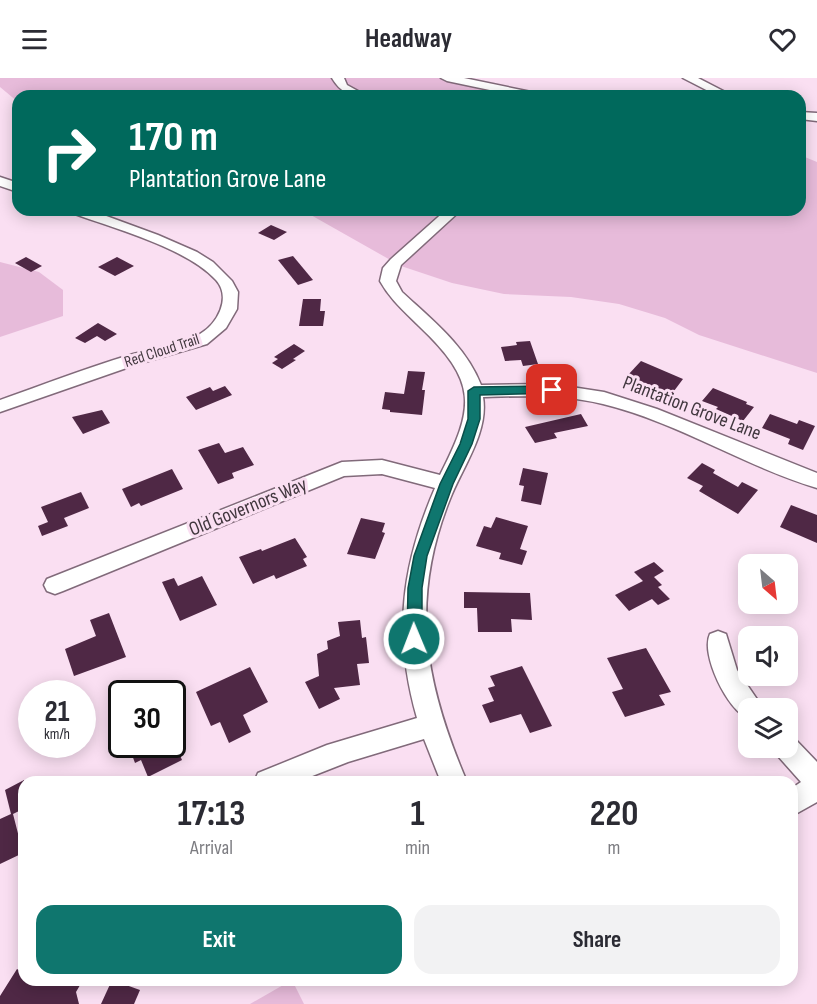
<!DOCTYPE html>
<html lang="en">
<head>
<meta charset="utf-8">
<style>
  :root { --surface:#fff; --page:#f2f2f3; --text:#2b2b33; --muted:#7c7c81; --accent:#0f766e }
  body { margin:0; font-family:"Sofia Sans Condensed",sans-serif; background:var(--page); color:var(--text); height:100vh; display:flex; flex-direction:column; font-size:22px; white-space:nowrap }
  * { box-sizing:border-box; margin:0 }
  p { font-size:20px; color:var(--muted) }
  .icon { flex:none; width:33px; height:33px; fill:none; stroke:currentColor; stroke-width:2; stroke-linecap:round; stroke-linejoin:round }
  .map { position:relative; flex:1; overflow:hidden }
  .panel { position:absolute; left:18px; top:698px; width:780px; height:210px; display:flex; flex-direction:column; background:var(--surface); border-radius:18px; box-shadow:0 3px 15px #0003 }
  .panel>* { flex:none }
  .guide { position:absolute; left:12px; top:12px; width:794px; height:126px; border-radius:18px; box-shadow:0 3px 15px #0003; background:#00695c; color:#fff; overflow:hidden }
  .needle { width:39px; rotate:152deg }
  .fabs { position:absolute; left:738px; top:476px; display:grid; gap:12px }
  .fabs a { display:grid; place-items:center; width:60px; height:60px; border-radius:12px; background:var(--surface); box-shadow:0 3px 15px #0003; font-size:30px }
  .speed { position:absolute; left:18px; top:602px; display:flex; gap:12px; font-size:30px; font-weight:700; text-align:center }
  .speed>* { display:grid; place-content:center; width:78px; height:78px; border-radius:50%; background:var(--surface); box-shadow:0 3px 15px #0003; line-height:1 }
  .speed small { font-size:15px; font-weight:400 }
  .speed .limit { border:3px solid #111; border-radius:9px; background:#fff; color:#111 }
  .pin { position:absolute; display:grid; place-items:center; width:51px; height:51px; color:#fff; margin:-26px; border-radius:12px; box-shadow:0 3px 9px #0006 }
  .me { position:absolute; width:66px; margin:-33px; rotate:359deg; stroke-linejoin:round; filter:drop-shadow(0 0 4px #0008) }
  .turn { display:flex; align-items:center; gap:21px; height:126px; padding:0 18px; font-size:27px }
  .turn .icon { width:78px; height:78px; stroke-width:2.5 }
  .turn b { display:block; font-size:42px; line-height:51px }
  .eta { display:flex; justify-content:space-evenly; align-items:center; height:102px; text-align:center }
  .eta b { font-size:36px; font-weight:700; line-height:42px }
  .primary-button { display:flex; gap:12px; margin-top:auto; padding:12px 18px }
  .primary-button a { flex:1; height:69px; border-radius:18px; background:var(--accent); color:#fff; font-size:24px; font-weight:700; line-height:69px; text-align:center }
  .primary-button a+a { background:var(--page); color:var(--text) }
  header { display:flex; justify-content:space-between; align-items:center; height:78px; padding:0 18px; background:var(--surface); font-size:27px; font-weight:700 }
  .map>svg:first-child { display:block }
</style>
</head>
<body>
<header><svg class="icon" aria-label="menu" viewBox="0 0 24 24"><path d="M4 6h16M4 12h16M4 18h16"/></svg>Headway<svg class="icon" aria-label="heart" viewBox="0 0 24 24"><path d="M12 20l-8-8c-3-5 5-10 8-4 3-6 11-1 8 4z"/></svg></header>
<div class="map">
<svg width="817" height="926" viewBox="0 0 817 926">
  <rect width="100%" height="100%" fill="#fadff2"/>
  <g fill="#e7bbda">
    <path d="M0 0H440L524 18H18V24L0 9Z"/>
    <path d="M800 77 817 84V295L699 257 665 240 619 226 571 219 504 216 452 205 401 188 302 132H800Z"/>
    <path d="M0 184 39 194 63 212V238L0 259Z"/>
    <path d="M292 902 304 926H250Z"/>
  </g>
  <g fill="#4f2845">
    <path d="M271 147 287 154 274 162 258 155Z"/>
    <path d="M293 178 313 202 298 207 278 182Z"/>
    <path d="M26 179 42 188 31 194 15 185Z"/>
    <path d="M117 179 134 188 115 198 98 189Z"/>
    <path d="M303 221H321L320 233H325L323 248H299Z"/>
    <path d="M98 245 117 256 105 263 97 258 85 265 75 260Z"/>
    <path d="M530 263 538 286 523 288 521 282 505 283 501 269 517 267 516 264Z"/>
    <path d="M294 266 305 273 293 281 296 282 282 291 272 285 278 281 274 279Z"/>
    <path d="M641 283 683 301 671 317 627 298Z"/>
    <path d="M408 293 425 294 422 312H425L422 337 390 334V332L382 331 385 314 404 316Z"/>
    <path d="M225 308 232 317 196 332 186 319 210 309 213 313Z"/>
    <path d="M713 310 747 324 746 326 754 329 743 343 716 331 718 329 702 323Z"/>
    <path d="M102 332 110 345 83 356 72 339Z"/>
    <path d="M581 336 588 348 554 355 557 360 535 365 525 349Z"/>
    <path d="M770 336 797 346 799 342 815 348 803 372 788 366 790 361 762 350Z"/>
    <path d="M219 365 225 375 243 369 254 387 232 395 234 400 218 406 198 372Z"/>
    <path d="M702 385 715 392 713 395 738 409 742 404 758 412 738 436 699 413 703 408 687 400Z"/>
    <path d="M523 390 548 395 541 427 521 423 524 408 519 407Z"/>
    <path d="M172 391 183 411 141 428 139 425 131 429 122 411Z"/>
    <path d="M81 414 89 430 64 440 68 448 42 458 38 448 48 444 41 429Z"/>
    <path d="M791 427 817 437V465L780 449Z"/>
    <path d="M496 439 528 448 520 471 527 473 522 487 499 481 501 475 476 468 484 448 491 450Z"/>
    <path d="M361 440 385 445 382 454 385 455 375 481 347 476Z"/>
    <path d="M295 460 307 479 303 481 307 488 276 501 274 497 253 506 239 479 261 471 262 473Z"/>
    <path d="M654 484 664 493 654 499 662 507 658 509 670 521 658 527 652 521 629 533 615 517 643 503 634 494Z"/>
    <path d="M202 498 217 527 180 543 162 504 174 500 178 508Z"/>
    <path d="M464 514 530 515 532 542 511 541 512 554H478L477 530H464Z"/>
    <path d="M109 535 126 579 74 598 65 571 96 558 90 542Z"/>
    <path d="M360 542 362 560 366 559 369 585 357 586 360 607 334 610 340 621 319 631 305 604 319 598 317 576 328 571 327 563 340 558 338 544Z"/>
    <path d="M646 570 671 614 659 617 665 627 625 639 612 614 623 611 607 580Z"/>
    <path d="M522 588 552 648 530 655 521 636 490 645 482 627 494 623 488 610 495 608 490 598Z"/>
    <path d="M250 589 268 624 243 637 251 654 229 665 220 644 211 648 196 614Z"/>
    <path d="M128 666H175L182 682 148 699 141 682 135 685Z"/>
    <path d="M24 702V720L20 721 23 731 13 736 23 775 0 786V741L11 736 5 712Z"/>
    <path d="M17 891 24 895V902H38L51 908 55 902H83L76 914 79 926H0V918Z"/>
    <path d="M112 902 140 912 134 926H101Z"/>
  </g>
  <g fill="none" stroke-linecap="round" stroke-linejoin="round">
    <g stroke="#816a7a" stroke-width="3">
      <g id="minor">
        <path d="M332 0H344L347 7 367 18C350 18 341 15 332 0Z"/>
        <path d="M441 0H464L536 15 542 18H519L447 3Z"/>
        <path d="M683 0H698L733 18H718Z"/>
        <path d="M800 34 817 35V43L800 41Z"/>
        <path d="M0 99 18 105V114L0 108Z"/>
        <path d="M70 132H90L158 157 197 174 213 184 232 203 238 214 237 231 226 250 207 266 138 286 0 334V322C43 307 86 290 130 277 152 270 180 268 200 256 217 246 232 220 216 202 187 170 113 150 72 135Z"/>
        <path d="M446 132H461L401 187 396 203 402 214C431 241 466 268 481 307L552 306 604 314 657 331 817 395V410C744 388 677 344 603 326 563 316 523 318 483 319 489 354 462 390 450 421 409 523 425 606 467 704H441L424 661 348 684 297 704H254L258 695 327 667 417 640C393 556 401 489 435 410L382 396 344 398 63 513 55 516 47 513 44 507 47 501 342 384 382 382 440 397C475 328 478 304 419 248 404 233 390 221 380 203L383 190 391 181Z"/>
        <path d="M718 553 726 556 737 592 763 630H748V640C728 633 700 576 710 556Z"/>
        <path d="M788 658 795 661 817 684V724L792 738V710L801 704 777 677 773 669H788Z"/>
      </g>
    </g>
    <use href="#minor" fill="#fff" fill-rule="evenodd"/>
  </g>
  <path fill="#0f766e" stroke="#0a4d48" stroke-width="1.5" d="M552 308 556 310V315L480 317V341L472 366 453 406 427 478 422 510V561L419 565 414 567 409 565 407 561 408 510 414 478 440 406 460 366 468 341V313L474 309Z"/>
  <g text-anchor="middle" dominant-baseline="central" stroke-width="6" stroke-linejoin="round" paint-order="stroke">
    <g font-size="16" fill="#41373e" stroke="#fadff2">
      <text transform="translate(162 273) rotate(-18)">Red Cloud Trail</text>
    </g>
    <g font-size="20" fill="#41373e" stroke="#fadff2">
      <text transform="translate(692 330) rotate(21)">Plantation Grove Lane</text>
      <text transform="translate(248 429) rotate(-22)">Old Governors Way</text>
    </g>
  </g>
</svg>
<div class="fabs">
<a><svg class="needle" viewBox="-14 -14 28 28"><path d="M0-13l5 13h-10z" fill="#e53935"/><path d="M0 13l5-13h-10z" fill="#7c7c81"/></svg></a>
<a><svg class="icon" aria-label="sound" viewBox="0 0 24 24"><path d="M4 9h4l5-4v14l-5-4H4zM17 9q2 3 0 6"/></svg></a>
<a><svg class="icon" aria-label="layers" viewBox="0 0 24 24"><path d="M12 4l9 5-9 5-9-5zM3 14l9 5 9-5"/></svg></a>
</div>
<div class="speed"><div>21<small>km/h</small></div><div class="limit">30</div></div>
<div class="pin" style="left:552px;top:312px;background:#d93025"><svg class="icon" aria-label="arrive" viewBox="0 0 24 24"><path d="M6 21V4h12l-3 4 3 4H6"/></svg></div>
<svg class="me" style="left:414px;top:561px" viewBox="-20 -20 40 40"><circle r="17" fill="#0f766e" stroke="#fff" stroke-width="3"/><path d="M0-11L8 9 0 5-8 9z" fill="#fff"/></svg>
<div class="guide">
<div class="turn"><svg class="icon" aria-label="right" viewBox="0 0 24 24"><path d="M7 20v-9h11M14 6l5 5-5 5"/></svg><div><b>170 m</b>Plantation Grove Lane</div></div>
</div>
<section class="panel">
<div class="eta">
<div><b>17:13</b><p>Arrival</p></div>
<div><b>1</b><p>min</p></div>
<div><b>220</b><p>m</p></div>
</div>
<div class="primary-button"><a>Exit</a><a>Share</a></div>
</section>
</div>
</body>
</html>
